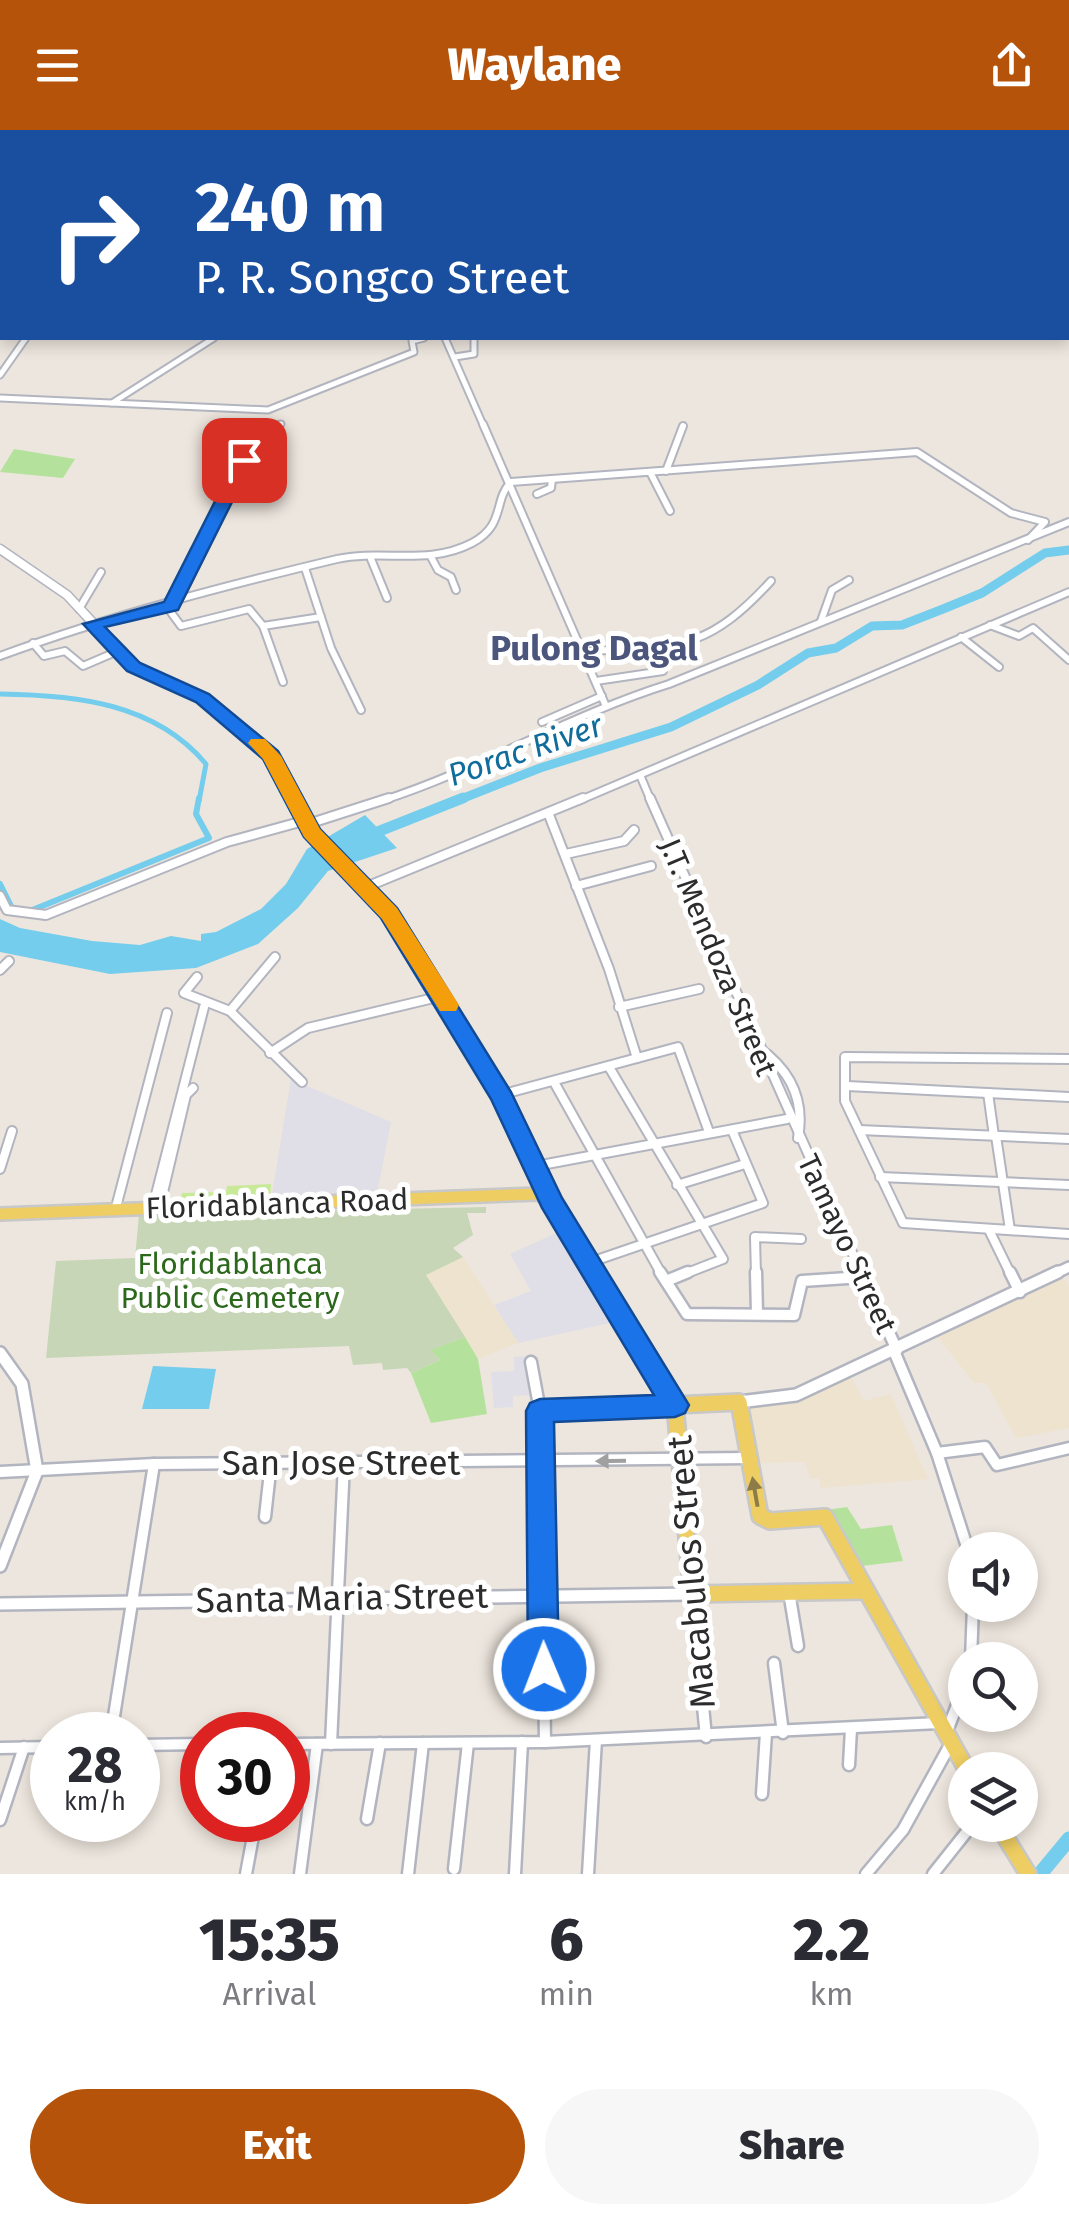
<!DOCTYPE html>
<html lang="en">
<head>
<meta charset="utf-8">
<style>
  :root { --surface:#fff; --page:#f7f7f7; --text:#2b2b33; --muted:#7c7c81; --accent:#b45309 }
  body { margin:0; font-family:"Fira Sans",sans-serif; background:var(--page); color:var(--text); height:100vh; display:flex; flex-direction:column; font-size:38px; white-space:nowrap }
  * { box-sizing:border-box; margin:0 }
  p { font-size:32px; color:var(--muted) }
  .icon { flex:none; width:55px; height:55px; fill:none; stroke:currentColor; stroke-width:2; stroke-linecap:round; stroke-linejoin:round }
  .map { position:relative; height:1744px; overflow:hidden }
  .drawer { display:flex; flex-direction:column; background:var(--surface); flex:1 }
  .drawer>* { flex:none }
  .top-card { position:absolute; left:0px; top:0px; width:1070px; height:210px; box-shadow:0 5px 15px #0003; background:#1a4fa0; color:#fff; overflow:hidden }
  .buttons { position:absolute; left:948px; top:1402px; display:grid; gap:20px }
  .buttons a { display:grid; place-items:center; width:90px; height:90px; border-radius:50%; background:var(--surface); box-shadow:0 5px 15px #0003; font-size:50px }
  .speed { position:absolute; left:30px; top:1582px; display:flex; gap:20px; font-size:50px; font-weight:700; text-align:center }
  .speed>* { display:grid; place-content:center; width:130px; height:130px; border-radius:50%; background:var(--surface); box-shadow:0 5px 15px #0003; line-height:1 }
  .speed small { font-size:25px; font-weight:400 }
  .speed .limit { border:15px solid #d22; background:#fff; color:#111 }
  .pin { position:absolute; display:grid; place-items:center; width:85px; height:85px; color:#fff; margin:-42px; border-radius:20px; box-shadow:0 5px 15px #0006 }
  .me { position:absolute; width:110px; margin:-55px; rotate:359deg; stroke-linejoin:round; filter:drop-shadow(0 0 8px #0008) }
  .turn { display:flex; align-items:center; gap:35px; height:210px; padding:0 30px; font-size:45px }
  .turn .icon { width:130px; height:130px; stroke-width:2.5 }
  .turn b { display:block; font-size:70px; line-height:85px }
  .eta { display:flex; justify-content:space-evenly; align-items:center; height:170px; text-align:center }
  .eta b { font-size:60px; font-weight:800; line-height:70px }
  .cta { display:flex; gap:20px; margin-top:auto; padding:20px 30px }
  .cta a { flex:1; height:115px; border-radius:60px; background:var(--accent); color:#fff; font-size:40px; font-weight:800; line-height:115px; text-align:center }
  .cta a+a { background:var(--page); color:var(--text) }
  header { display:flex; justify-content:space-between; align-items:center; height:130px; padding:0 30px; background:var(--accent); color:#fff; font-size:45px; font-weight:800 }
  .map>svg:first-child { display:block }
</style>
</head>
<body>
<header><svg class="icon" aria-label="menu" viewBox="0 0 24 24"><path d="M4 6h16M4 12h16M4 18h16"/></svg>Waylane<svg class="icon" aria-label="share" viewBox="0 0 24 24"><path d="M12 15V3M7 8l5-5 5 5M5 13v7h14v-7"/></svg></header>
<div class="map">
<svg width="1069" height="1744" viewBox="0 0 1069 1744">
  <rect width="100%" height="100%" fill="#ede6de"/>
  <g fill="#e0dee6">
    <path d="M291 949 391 992 376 1068 271 1071Z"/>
    <path d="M563 1100 619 1191 518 1213 494 1175 531 1161 510 1124Z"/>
    <path d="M526 1226 529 1265 513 1266V1277L494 1278 491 1242 514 1241V1227Z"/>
  </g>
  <g fill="#eee3ce">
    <path d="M463 1127 518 1213 478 1229 425 1145Z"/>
    <path d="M1063 1148 1069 1155V1298L1016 1308 986 1253H974L938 1207Z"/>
    <path d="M851 1247 864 1271 891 1264 928 1349 821 1358 819 1348 810 1349 805 1332 756 1333 745 1276 802 1268Z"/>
  </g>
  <g fill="#b4e29c">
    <path d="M14 319 75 329 63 348 0 342Z"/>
    <path d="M465 1207 478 1229 487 1284 431 1293 411 1243 440 1230 430 1220Z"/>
    <path d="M847 1377 861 1399 892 1395 903 1431 854 1437 826 1380Z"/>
  </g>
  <path fill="#c6d6b6" d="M486 1077V1083H467L473 1105 453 1118 463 1127 426 1145 465 1207 431 1220 440 1230 411 1243 407 1238 383 1240 382 1233 353 1235 349 1216 46 1228 56 1131 135 1128 139 1085Z"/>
  <path fill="#c7e998" d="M271 1054 270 1071 180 1075 182 1063 226 1062 227 1056Z"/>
  <g fill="#74cdec">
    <path d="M365 685 397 718 328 741 298 778 258 814 196 838 110 844 0 822V789L20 798 92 811 140 815 171 806 201 811V804L216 802 261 779 286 754 307 719Z"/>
    <path d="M153 1236 216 1239 209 1279H142Z"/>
  </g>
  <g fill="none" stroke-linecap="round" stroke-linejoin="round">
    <path stroke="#74cdec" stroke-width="5" d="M0 564C76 565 155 573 206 634L199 671"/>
    <g stroke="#74cdec" stroke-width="6">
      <path d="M0 754 12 778 18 779"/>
      <path d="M30 781 209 708 196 684 199 668"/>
    </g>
    <path stroke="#74cdec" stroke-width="9" d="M456 671 540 638 671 597 758 555 808 523 836 518 872 496 902 495 943 479 982 463 1045 423 1069 420"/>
    <path stroke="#74cdec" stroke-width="11" d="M367 706 463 668"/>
    <path stroke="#74cdec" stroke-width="15" d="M1040 1744 1069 1709"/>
    <g stroke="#b2b5bf" stroke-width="9">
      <g id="minor-far3">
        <path d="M585 2 593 0"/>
        <path d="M924 2 932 1"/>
        <path d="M445 208 484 297"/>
        <path d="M455 227 474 224V208"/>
        <path d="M0 268 268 280 414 222 412 211 424 208"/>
        <path d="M112 273 214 208"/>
        <path d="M263 297 281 294"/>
      </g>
    </g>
    <g stroke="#b2b5bf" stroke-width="10">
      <g id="minor-far2">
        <path d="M483 294 605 574"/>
        <path d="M666 341 683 296"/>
        <path d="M650 342 670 381"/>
        <path d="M537 364 551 358 552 349"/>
        <path d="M431 427 438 440 451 447 456 460"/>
        <path d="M371 429 387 468"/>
        <path d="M305 438 331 518 361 580"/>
        <path d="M172 475 264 294"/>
        <path d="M167 477 181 496 249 479 263 496"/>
        <path d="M79 479 101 442"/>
        <path d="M821 491 832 460 849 450"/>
        <path d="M990 495 1019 506 1033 498 1069 530"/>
        <path d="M961 507 999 537"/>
        <path d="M33 513 44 526 65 521 83 536 118 521"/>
        <path d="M583 521C676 516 704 524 771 451"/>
        <path d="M0 526C109 486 224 456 337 429 383 419 428 436 472 413 506 395 493 370 511 352L917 322 1011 383 1045 392 1028 410"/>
        <path d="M596 551 663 541"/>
        <path d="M283 552 263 496 321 487"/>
        <path d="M542 592 602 566"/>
        <path d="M640 645 651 671"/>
        <path d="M381 671C480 639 570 585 669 554L1069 392"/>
        <path d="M578 671 1069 462"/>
      </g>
    </g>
    <g stroke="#b2b5bf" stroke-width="12">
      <g id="minor-far1">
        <path d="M650 668 862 1145"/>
        <path d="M549 685 609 839 637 928"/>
        <path d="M308 694 389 668"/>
        <path d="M566 724 624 711 634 700"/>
        <path d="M576 756 651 736"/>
        <path d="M366 757 583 668"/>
        <path d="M0 766 7 780 46 785 227 712 307 690"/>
        <path d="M0 840 9 831"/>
        <path d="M197 847 184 863 230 881 302 952"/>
        <path d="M619 877 699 859"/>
        <path d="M230 881 275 827"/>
        <path d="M759 918C790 940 805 970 798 1008"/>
        <path d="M270 923 308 898 442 866"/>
        <path d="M1069 929 845 927V971L903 1093 1069 1104"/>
        <path d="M609 937 723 1129 682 1145"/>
        <path d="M554 952 662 1145"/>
        <path d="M847 956 1069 967"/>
        <path d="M988 963 994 1006"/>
        <path d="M500 965 678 917 709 1002"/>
        <path d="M859 1000 1069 1009"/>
        <path d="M996 1006 1010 1100"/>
        <path d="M536 1036 787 989"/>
        <path d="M0 1039 12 1001"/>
        <path d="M880 1047 1069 1055"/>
        <path d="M677 1055 745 1034"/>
        <path d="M159 1079 186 965 193 958"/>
        <path d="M152 1080 204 877"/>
        <path d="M115 1081 167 883"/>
        <path d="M989 1100 1011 1145"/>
        <path d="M588 1133 763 1073 732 1000"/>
        <path d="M756 1145 755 1107 801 1109"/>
      </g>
    </g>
    <g stroke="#b2b5bf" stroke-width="15">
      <g id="minor">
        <path d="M660 1142 687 1184 794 1185 802 1151 863 1147"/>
        <path d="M756 1142 757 1184"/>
        <path d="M861 1142 897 1220"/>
        <path d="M1010 1142 1020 1162"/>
        <path d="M666 1151 688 1142"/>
        <path d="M894 1221 937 1323 968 1420"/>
        <path d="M531 1232 540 1281 545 1612"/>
        <path d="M540 1281 675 1275"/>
        <path d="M937 1323 985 1317 997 1335 1069 1318"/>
        <path d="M0 1342 154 1334 749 1328"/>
        <path d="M265 1387 271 1333"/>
        <path d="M789 1462 798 1516"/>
        <path d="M692 1464 706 1607"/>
        <path d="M971 1530 973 1475"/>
        <path d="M774 1533 783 1603"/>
        <path d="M946 1604 965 1554"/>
        <path d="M111 1605 154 1334"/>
        <path d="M288 1614 545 1612 939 1593"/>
        <path d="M331 1614 344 1333"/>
        <path d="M138 1615 202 1614"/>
        <path d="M0 1618 52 1617"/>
        <path d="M849 1635 851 1599"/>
        <path d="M762 1664 766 1603"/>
        <path d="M367 1689 380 1613"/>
        <path d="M0 1690 24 1617"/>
        <path d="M454 1739 468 1613"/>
        <path d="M246 1744 256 1690"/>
        <path d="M300 1744 317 1614"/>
        <path d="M408 1744 423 1613"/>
        <path d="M515 1744 522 1612"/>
        <path d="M588 1744 596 1610"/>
        <path d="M866 1744 903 1700 950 1615"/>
        <path d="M933 1744 972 1695"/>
      </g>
    </g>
    <g stroke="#b2b5bf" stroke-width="9">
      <g id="tertiary-far3">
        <path d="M553 2 560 0"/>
        <path d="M0 245 26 208"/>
      </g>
    </g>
    <g stroke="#b2b5bf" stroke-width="11">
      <path id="tertiary-far2" d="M0 419 67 465 134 537 202 568 271 626 294 671"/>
    </g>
    <g stroke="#b2b5bf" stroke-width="14">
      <g id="tertiary-far1">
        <path d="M293 668C324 727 381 766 417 822 469 901 511 986 551 1071"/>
        <path d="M1052 1145 1069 1137"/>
      </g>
    </g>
    <g stroke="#b2b5bf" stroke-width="16">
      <g id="tertiary">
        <path d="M0 1223 22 1254 37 1341 0 1436"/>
        <path d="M739 1272 796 1265 1058 1142"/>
        <path d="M0 1474 692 1464"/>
      </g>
    </g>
    <g stroke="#c8c8c8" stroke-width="16">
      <path id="primary-far1" d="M0 1084 538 1064 551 1071 596 1145"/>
    </g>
    <g stroke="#c8c8c8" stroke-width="20">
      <g id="primary">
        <path d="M594 1142 675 1275 692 1464 865 1461"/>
        <path d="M675 1275 739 1272 760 1386 770 1391 825 1387 967 1640"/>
        <path d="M998 1695 1028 1744"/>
      </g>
    </g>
    <use href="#minor-far3" stroke="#fff" stroke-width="5"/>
    <use href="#minor-far2" stroke="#fff" stroke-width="6"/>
    <use href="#minor-far1" stroke="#fff" stroke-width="8"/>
    <use href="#minor" stroke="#fff" stroke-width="10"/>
    <use href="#tertiary-far3" stroke="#fff" stroke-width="5"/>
    <use href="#tertiary-far2" stroke="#fff" stroke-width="8"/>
    <use href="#tertiary-far1" stroke="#fff" stroke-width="9"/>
    <use href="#tertiary" stroke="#fff" stroke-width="11"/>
    <use href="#primary-far1" stroke="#eecd62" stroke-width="11"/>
    <use href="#primary" stroke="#eecd62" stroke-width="15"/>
  </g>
  <defs><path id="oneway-solid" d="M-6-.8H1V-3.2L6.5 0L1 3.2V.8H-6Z" transform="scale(2.5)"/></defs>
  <use fill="#a0a0a0" href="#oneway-solid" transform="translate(611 1331) rotate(179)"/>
  <use fill="#8d7c47" href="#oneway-solid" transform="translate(755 1362) rotate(-100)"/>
  <path fill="#1a73e8" stroke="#114b97" stroke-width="2.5" d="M238 326 253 330 178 480 105 497 140 533 209 564 278 621 320 699 397 778 511 962 562 1068 689 1275 685 1283 675 1287 554 1292 559 1539 554 1549 544 1553 533 1549 528 1539 526 1281 530 1273 540 1269 654 1265 542 1078 491 969 381 788 304 707 263 629 196 572 127 541 83 494 164 472Z"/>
  <path fill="#f59e0b" d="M251 609H265L281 626 320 699 397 778 459 875 456 881H440L382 789 304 707 263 629 248 613Z"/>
  <g text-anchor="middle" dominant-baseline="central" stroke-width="10" stroke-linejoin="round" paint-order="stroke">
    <g font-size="30" fill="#2c2c2c" stroke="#fff">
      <text transform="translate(718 827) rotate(67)">J.T. Mendoza Street</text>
      <text transform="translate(277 1074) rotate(-2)">Floridablanca Road</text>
      <text transform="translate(847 1114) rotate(65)">Tamayo Street</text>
    </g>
    <g font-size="30" fill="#2c681c" stroke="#fff">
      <text x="230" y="1134">Floridablanca<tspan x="230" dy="34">Public Cemetery</tspan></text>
    </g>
    <g font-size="32" font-style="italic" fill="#106c9b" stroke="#fff">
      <text transform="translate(525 620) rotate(-19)">Porac River</text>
    </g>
    <g font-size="35" font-weight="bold" fill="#4c557c" stroke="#fff">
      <text x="594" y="518">Pulong Dagal</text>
    </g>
    <g font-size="35" fill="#2c2c2c" stroke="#fff">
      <text x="341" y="1333">San Jose Street</text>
      <text transform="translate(691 1442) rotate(-95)">Macabulos Street</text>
      <text transform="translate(342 1468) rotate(-1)">Santa Maria Street</text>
    </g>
  </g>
</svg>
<div class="buttons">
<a><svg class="icon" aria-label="sound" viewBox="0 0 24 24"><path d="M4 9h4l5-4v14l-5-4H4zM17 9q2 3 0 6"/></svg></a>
<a><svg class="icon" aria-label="search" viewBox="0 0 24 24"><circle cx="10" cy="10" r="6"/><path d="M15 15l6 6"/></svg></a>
<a><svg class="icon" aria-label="layers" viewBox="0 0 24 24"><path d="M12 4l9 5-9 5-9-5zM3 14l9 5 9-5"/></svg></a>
</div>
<div class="speed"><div>28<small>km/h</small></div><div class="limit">30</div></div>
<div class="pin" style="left:244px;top:330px;background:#d93025"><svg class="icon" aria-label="arrive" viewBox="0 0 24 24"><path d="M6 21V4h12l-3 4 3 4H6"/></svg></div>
<svg class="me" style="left:544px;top:1539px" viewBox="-20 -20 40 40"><circle r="17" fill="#1a73e8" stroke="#fff" stroke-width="3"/><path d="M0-11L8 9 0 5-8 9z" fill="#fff"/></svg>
<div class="top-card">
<div class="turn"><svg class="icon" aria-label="right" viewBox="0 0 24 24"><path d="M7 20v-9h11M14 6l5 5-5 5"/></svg><div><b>240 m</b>P. R. Songco Street</div></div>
</div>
</div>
<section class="drawer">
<div class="eta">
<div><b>15:35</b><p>Arrival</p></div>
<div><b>6</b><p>min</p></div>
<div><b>2.2</b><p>km</p></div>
</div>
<div class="cta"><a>Exit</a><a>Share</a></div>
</section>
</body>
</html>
